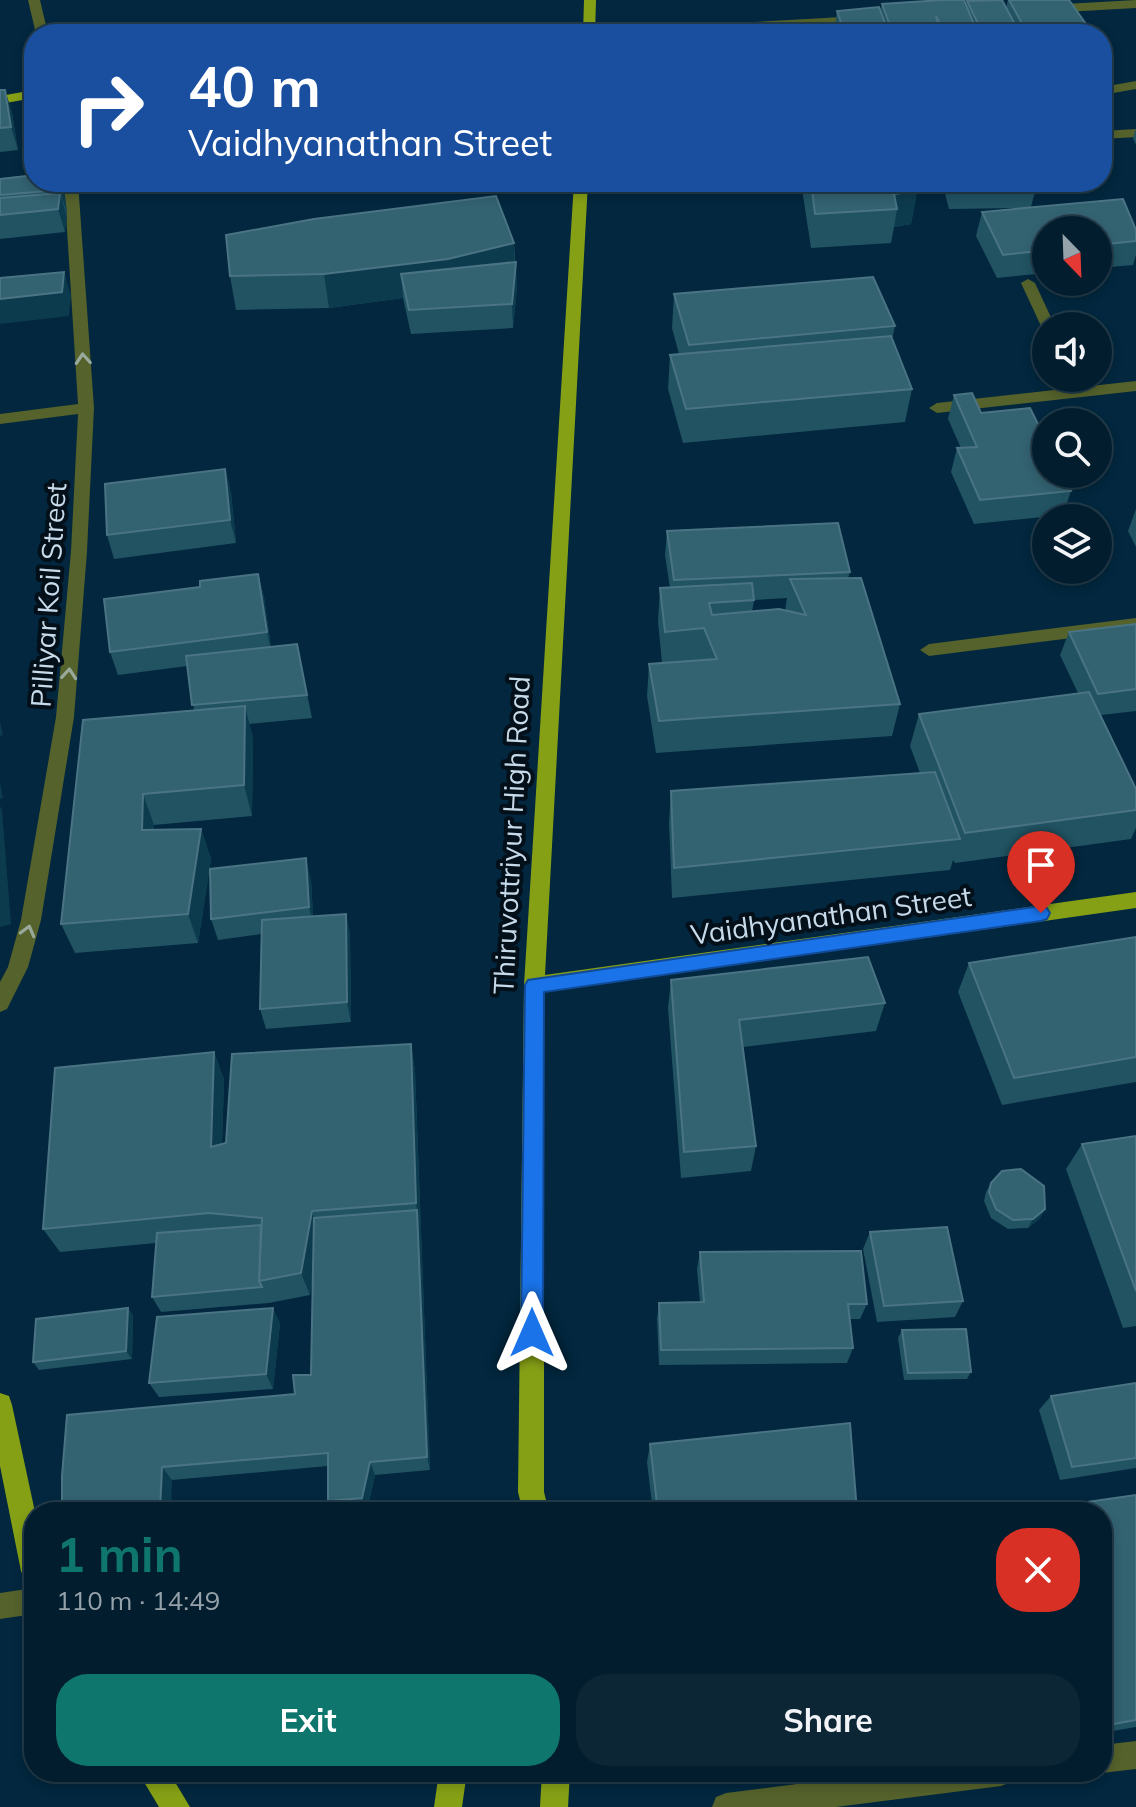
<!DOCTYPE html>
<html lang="en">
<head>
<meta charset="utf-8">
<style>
  :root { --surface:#021d2e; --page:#0c2636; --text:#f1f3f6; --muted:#96a2aa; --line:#233b4a; --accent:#0f766e }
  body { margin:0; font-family:Mulish,sans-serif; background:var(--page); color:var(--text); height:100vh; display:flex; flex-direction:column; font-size:30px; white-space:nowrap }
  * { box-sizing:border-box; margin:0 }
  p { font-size:26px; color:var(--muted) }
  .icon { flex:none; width:44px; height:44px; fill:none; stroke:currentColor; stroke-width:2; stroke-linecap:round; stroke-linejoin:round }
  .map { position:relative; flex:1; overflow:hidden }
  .side { position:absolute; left:24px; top:1502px; width:1088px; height:280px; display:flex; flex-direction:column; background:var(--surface); border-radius:32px; box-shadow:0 4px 12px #0003,0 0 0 2px var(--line) }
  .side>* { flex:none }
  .banner { position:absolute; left:24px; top:24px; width:1088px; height:168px; border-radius:32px; box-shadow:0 4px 12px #0003,0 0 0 2px var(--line); background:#1a4fa0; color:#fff; overflow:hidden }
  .needle { width:52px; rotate:157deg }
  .buttons { position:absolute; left:1032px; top:216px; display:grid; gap:16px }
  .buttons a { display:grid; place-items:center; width:80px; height:80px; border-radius:50%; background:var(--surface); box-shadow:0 4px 12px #0003,0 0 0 2px var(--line); font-size:40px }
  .pin { position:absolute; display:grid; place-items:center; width:68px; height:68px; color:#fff; margin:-82px -34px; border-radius:50% 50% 50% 0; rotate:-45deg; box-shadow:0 0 8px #0007 }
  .pin .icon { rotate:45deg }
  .me { position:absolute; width:88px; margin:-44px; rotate:0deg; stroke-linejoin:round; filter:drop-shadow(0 0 6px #0008) }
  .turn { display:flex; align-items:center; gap:28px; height:168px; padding:0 32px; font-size:36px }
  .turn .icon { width:104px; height:104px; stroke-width:2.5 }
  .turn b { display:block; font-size:56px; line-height:68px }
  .round { display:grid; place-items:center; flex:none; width:84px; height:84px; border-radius:32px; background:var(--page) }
  .overview { display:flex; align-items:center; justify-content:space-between; height:136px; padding:0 32px }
  h1 { font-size:48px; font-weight:700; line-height:60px; color:var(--accent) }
  .button { display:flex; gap:16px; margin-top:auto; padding:16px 32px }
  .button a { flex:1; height:92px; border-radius:32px; background:var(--accent); color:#fff; font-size:32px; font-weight:700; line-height:92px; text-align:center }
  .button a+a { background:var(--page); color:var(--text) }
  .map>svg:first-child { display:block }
</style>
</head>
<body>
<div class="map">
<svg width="1136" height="1807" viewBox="0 0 1136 1807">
  <rect width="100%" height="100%" fill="#02273e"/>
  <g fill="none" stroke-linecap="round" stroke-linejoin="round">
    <g fill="#55622b" fill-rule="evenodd">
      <path d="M28 0H40L48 34H36Z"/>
      <path d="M1136 0V8L1047 13 1041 9 1047 5Z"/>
      <path d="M860 16 864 17V23L680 34H610L616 30Z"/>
      <path d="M1136 81V89L1102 95V87Z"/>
      <path d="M1136 129V137L1102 139V131Z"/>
      <path d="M64 182H78L94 408 87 551 74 717 41 920 28 967 7 1009 0 1012V982L8 967 21 920 56 717 71 551 78 414 0 424V414L78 404Z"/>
      <path d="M1028 279 1035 283 1055 326H1046V330L1041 326 1021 283Z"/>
      <path d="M1136 381V391L937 413 929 408 937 403Z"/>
      <path d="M1136 618V630L929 656 920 650 929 644Z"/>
      <path d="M34 1588V1614L0 1619V1593Z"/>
      <path d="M1136 1741V1769L1102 1773 1100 1772 1102 1745Z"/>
      <path d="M891 1772H1015L1011 1782 1001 1786 836 1807H712L716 1797 726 1793Z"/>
    </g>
    <g fill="#86a016" fill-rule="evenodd">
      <path d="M584 0H596L595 34H583Z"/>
      <path d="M34 90V98L0 104V96Z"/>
      <path d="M574 182H588L545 975 1136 892V908L544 992V1492L549 1512H523L518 1492 524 985Z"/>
      <path d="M0 1393 9 1396 12 1405 35 1512 34 1584 25 1580 21 1571 0 1466Z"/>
      <path d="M138 1772H169L190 1807H159Z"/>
      <path d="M439 1772H467L462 1807H434Z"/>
      <path d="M542 1772H570L568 1807H540Z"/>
    </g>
  </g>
  <g fill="#215362" fill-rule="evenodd">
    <path d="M1008 0H1069L1093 34H834L837 11 880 12 882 4 966 6 967 1 1006 8Z"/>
    <path d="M0 90H5L12 113 18 150 0 152Z"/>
    <path d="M1136 128V145L1133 138Z"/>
    <path d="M0 179 61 182 65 196 67 214 65 232 0 239Z"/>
    <path d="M801 182H916L917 191 911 224 894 227 891 243 811 248Z"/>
    <path d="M942 182H1036L1037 184 1031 207 1136 230V255L1133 265 1098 268V230H1046V273L997 278 976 236 982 212 1026 208 949 209Z"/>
    <path d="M514 243 517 286 513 328 411 334 403 298 329 308 236 310 230 276Z"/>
    <path d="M674 294 895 326 892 340 912 389 905 422 683 443 668 389 670 355 679 354 672 328Z"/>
    <path d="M954 395 981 413 1071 491 1063 515 974 524 951 472 957 448H961L948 419Z"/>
    <path d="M225 469 231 493 236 543 114 559 107 535Z"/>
    <path d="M1136 509V547L1128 531Z"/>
    <path d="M667 531 850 572 848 578 900 704 892 736 656 753 647 696 649 664 662 663 658 621 660 588H670L665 555ZM787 598 785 611 752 612 754 600Z"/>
    <path d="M258 574 264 597 271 647 297 644 312 718 249 724 253 738 252 816 154 825V830L201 829 211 859 198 943 75 953 61 924 194 710 187 666 118 675 110 652 200 587Z"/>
    <path d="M1136 624V711L1101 715 1136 810V828L1131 839 955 863 953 860 950 870 672 898 669 822 671 791 920 773 910 746 919 714 1078 693 1060 655 1069 632Z"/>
    <path d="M311 880 313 917 346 914 350 935 351 1022 266 1029 260 1009 261 934 218 940 211 919Z"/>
    <path d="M1136 937V1082L1002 1105 958 992 969 963Z"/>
    <path d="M671 980 885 1003 876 1031 743 1047 756 1146 751 1171 681 1178 668 1008Z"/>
    <path d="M411 1044 415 1071 430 1470 375 1475 367 1511 333 1512 328 1501V1466L172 1480 62 1512 295 1394 311 1375 313 1275 310 1295 269 1303 161 1312 152 1297 156 1243 60 1252 43 1229 214 1052 224 1080 222 1144Z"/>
    <path d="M1136 1136V1326L1123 1328 1066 1169 1082 1144Z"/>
    <path d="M991 1183 1045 1209 1040 1218 1028 1228 1008 1229 991 1218 984 1201 986 1192Z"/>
    <path d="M870 1232 963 1301 955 1317 877 1322 863 1249Z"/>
    <path d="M700 1252 867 1304 860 1319H850L853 1348 847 1363 659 1365 657 1319 659 1303 700 1302 697 1269Z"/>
    <path d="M128 1308 133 1316 132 1359 39 1370 33 1362Z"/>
    <path d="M280 1323 273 1389 159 1397 149 1383Z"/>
    <path d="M902 1330 971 1372 967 1379 904 1380 898 1338Z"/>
    <path d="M1136 1383V1468L1060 1480 1039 1410 1051 1396Z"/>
    <path d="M650 1444 857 1512H653L647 1462Z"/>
    <path d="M1136 1495V1727L1102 1733V1512H1024Z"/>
    <path d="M682 1772H710L683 1774Z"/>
  </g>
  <g fill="#0d3b4e">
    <path d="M5 90 12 113 18 150 11 127Z"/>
    <path d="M60 182H61L65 196 67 214 60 190Z"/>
    <path d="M917 191 911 224 894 227 897 209 894 194Z"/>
    <path d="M60 193 67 217 65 232 58 209Z"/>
    <path d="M514 243 515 275 516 262 517 286 513 328 512 304 401 274 403 298 329 308 324 274Z"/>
    <path d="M64 272 71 296 69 316 0 324V299Z"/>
    <path d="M225 469 231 493 236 543 230 520Z"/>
    <path d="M258 574 264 597 272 655 267 632Z"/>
    <path d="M245 706 253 738 252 816 244 785Z"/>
    <path d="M0 722 3 735 0 736Z"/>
    <path d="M0 783 3 798 0 799Z"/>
    <path d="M143 794 154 825 153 861 142 830Z"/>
    <path d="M0 806 2 810 11 924 0 927Z"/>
    <path d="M201 829 211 859 198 943 188 914Z"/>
    <path d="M306 858 311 880 314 928 309 907Z"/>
    <path d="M346 914 350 935 351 1022 347 1002Z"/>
    <path d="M411 1044 415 1071 430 1470 427 1457 417 1210 416 1203Z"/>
    <path d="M214 1052 224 1080 221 1173 211 1147Z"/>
    <path d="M1045 1209 1040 1218 1028 1228 1033 1219Z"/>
    <path d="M312 1211 319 1235 310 1295 301 1273Z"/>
    <path d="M128 1308 133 1316 132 1359 126 1351Z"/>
    <path d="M273 1308 280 1323 273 1389 266 1374Z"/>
    <path d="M370 1462 375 1475 367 1511 362 1498Z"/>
    <path d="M162 1467 172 1480 171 1512H160Z"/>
  </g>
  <g fill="#336271" stroke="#4a7484" stroke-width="2">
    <path d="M942 0H964L978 34H944L936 16 941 34H893L882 4Z"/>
    <path d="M1002 0 1020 34H983L967 1Z"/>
    <path d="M1009 0H1069L1093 34H1028Z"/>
    <path d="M879 7 889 34H845L837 11Z"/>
    <path d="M0 90H5L11 127 0 128Z"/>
    <path d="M34 175V182H60V190L0 195V179Z"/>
    <path d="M811 182H916L917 191 894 194 897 209 815 214Z"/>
    <path d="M954 182H1036L1037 184 954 185Z"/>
    <path d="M60 193 58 209 0 215V198Z"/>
    <path d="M496 196 514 243 448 259 324 274 230 276 226 235 314 219Z"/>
    <path d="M1123 199 1136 230V241L1098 245V230H1046V250L1003 255 982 212Z"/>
    <path d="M516 262 512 304 409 310 401 274Z"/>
    <path d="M64 272 62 292 0 299V278Z"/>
    <path d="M873 277 895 326 689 345 674 294Z"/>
    <path d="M891 336 912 389 686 409 670 355Z"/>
    <path d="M972 393 981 413 1030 408 1046 440V474H1063L1071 491 980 500 957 448 977 447 954 395Z"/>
    <path d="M225 469 230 520 107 535 105 484Z"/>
    <path d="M838 523 850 572 674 580 667 531Z"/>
    <path d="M258 574 267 632 110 652 104 599 200 587V581Z"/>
    <path d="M861 578 900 704 659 721 649 664 717 659 704 628 665 632 660 588 752 583 754 600 709 603 712 615 779 609 806 615 790 579Z"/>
    <path d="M1136 624V689L1098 694 1069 632Z"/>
    <path d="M297 644 307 695 192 705 186 656Z"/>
    <path d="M1089 692 1136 789V810L965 833 919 714Z"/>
    <path d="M245 706 244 785 143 794 142 830 201 829 188 914 61 924 83 720Z"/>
    <path d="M935 772 960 839 674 868 671 791Z"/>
    <path d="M306 858 309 907 211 919 210 869Z"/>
    <path d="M346 914 347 1002 260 1009 262 920Z"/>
    <path d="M1136 937V1057L1014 1078 969 963Z"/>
    <path d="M868 957 885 1003 739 1020 756 1146 684 1152 671 980Z"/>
    <path d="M411 1044 416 1203 312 1211 301 1273 259 1281 262 1218 209 1213 43 1229 55 1068 214 1052 211 1147 226 1143 232 1054Z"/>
    <path d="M1136 1136V1291L1082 1144Z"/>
    <path d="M1021 1169 1044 1186 1045 1209 1033 1219 1013 1220 996 1209 989 1192 991 1183 1002 1171Z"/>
    <path d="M417 1210 427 1457 370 1462 362 1498 328 1501V1453L162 1467 160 1512H62V1476L67 1415 295 1394 293 1375H311L314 1218Z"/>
    <path d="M261 1225 259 1281 262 1287 152 1297 157 1233Z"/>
    <path d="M947 1227 963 1301 884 1306 870 1232Z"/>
    <path d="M861 1251 867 1304H848L853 1348 661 1350 659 1303 704 1302 700 1252Z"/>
    <path d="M128 1308 126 1351 33 1362 36 1319Z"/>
    <path d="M273 1308 266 1374 149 1383 157 1317Z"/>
    <path d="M966 1329 971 1372 908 1373 902 1330Z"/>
    <path d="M1136 1383V1458L1072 1467 1051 1396Z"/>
    <path d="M850 1423 857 1512H658L650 1444Z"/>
    <path d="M1136 1495V1720L1102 1726V1512L1024 1511Z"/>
  </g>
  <defs><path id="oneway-chevron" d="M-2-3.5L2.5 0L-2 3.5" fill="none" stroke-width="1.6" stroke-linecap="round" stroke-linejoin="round" transform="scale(2)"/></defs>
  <g stroke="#99aa9d">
    <use href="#oneway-chevron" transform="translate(83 359) rotate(-94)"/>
    <use href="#oneway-chevron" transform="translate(69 674) rotate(-85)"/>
    <use href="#oneway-chevron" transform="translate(28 931) rotate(-75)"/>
  </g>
  <path fill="#1a73e8" stroke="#114b97" stroke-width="2" d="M1041 906 1047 908 1050 913 1047 919 1041 921 544 992 543 1333 539 1341 532 1344 524 1341 521 1333 525 985 528 980Z"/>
  <g text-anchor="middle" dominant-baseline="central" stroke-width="8" stroke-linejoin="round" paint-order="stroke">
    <g font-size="28" fill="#c7dae9" stroke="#030f19">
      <text transform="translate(48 595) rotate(-86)">Pilliyar Koil Street</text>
      <text transform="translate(511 835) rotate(-87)">Thiruvottriyur High Road</text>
      <text transform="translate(831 915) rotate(-8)">Vaidhyanathan Street</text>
    </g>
  </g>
</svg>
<div class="buttons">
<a><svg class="needle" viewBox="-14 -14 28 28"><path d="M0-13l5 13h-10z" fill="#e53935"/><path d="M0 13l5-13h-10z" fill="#96a2aa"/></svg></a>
<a><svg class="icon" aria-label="sound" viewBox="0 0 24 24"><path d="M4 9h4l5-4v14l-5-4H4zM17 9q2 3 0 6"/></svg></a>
<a><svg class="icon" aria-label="search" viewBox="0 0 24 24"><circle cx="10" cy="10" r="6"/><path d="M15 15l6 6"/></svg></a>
<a><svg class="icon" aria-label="layers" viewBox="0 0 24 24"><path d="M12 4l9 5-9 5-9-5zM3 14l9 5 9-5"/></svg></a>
</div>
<div class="pin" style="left:1041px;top:913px;background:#d93025"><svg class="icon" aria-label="arrive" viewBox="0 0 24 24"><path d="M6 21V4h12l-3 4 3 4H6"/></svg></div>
<svg class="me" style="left:532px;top:1333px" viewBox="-20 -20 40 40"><path d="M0-17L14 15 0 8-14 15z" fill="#1a73e8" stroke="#fff" stroke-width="4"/></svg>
<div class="banner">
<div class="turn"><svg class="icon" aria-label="right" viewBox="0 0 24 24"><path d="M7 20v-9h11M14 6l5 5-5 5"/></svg><div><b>40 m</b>Vaidhyanathan Street</div></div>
</div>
<section class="side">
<div class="overview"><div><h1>1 min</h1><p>110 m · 14:49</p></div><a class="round" style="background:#d93025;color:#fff"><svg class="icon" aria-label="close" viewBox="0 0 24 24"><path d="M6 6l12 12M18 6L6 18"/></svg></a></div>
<div class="button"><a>Exit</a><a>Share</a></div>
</section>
</div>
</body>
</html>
